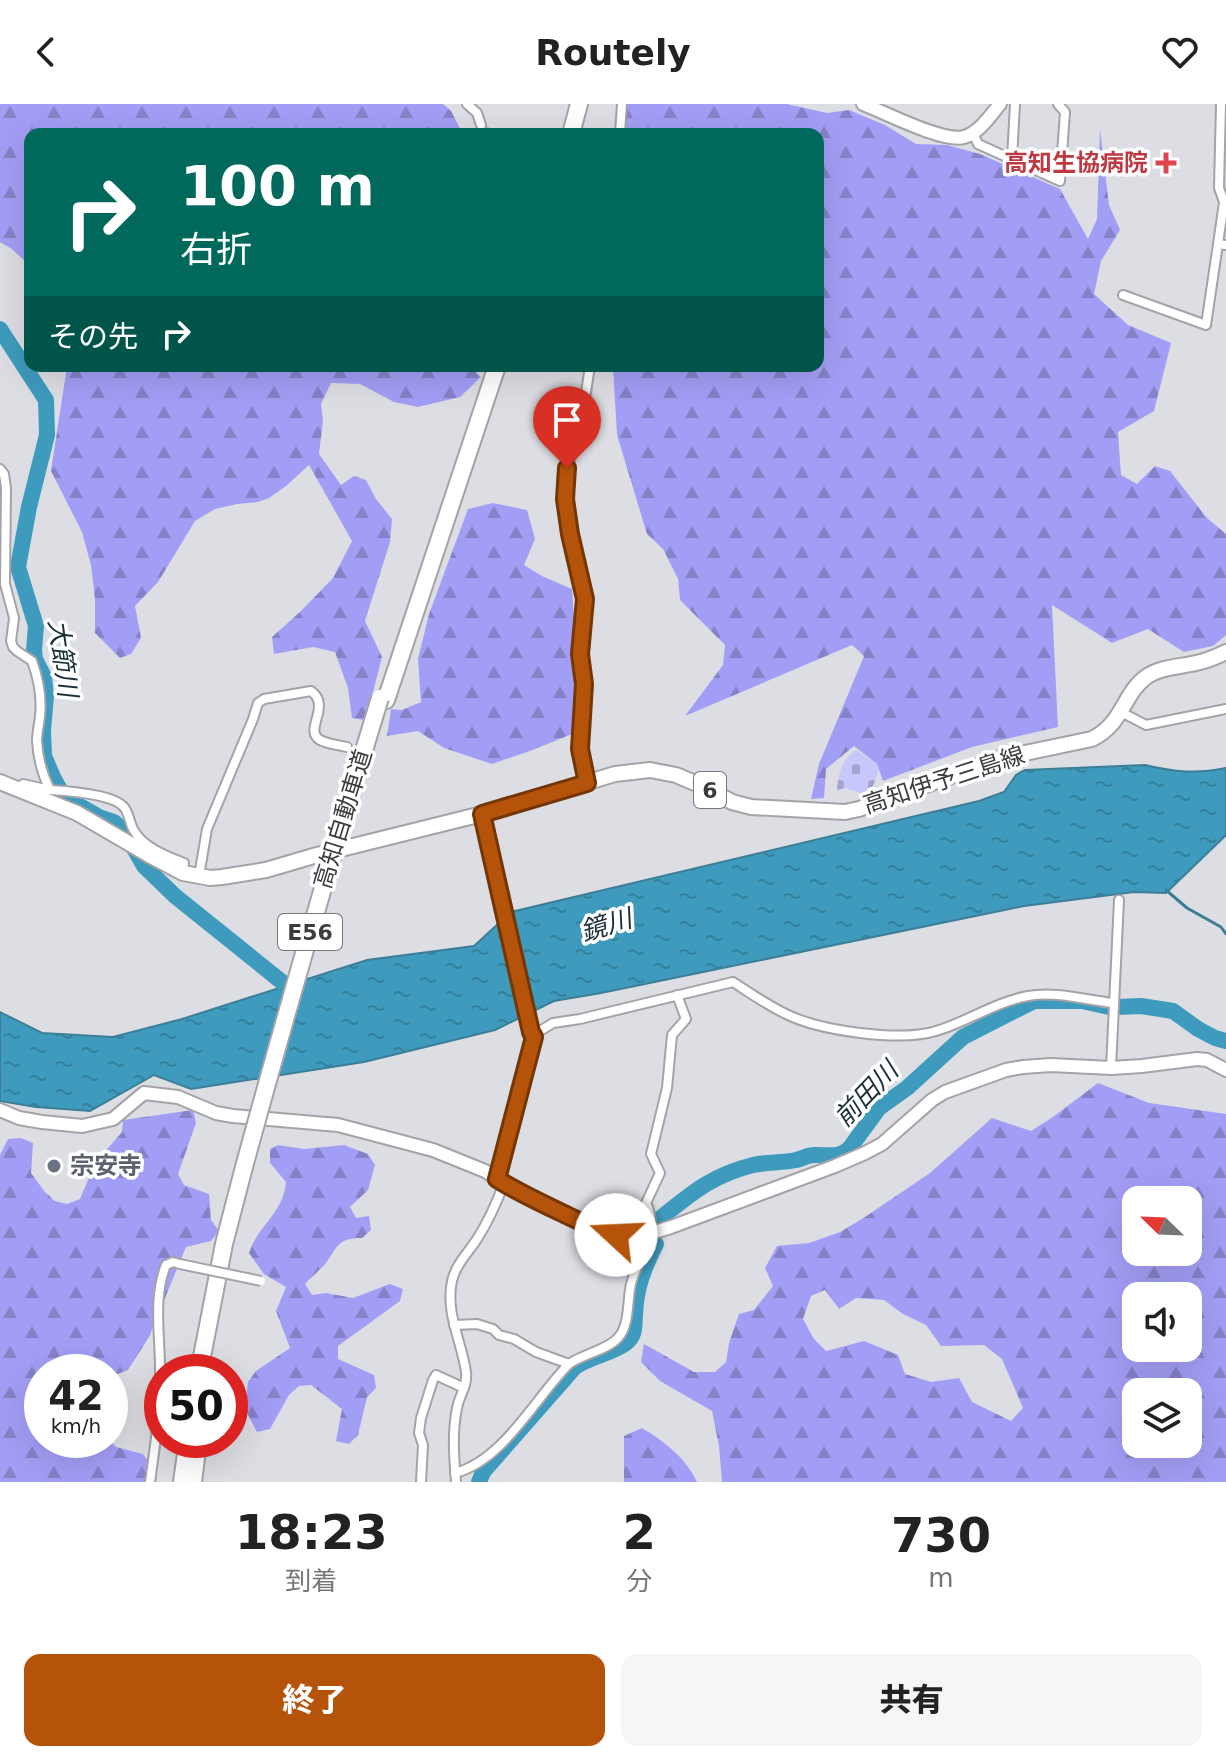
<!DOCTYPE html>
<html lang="ja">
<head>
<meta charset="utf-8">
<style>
  :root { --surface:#fff; --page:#f6f6f6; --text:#222; --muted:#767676; --accent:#b45309 }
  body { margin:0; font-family:"DejaVu Sans","Noto Sans JP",sans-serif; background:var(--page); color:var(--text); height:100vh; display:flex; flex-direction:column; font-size:30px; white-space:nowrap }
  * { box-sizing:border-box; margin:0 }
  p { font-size:26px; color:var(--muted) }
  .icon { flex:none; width:44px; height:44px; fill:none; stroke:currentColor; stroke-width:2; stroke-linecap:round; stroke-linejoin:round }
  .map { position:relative; height:1378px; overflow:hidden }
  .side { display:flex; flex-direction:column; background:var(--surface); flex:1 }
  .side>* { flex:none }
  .hud { position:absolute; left:24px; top:24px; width:800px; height:244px; border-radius:16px; box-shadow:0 8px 32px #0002; background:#00695c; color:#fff; overflow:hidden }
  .needle { width:52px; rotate:293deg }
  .controls { position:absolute; left:1122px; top:1082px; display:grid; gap:16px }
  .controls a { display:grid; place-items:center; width:80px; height:80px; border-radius:16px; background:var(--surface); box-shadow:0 8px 32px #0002; font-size:40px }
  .speed { position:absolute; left:24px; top:1250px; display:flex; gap:16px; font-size:40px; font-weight:700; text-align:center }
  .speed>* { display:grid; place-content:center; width:104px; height:104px; border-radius:50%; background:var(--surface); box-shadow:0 8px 32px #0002; line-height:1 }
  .speed small { font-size:20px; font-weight:400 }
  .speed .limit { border:12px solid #d22; background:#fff; color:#111 }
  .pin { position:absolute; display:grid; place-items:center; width:68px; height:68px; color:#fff; margin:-82px -34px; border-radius:50% 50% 50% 0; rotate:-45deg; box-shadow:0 0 8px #0007 }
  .pin .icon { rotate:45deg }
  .me { position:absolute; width:88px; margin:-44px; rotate:290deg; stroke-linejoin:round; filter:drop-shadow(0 0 6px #0008) }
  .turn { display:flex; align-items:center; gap:28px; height:168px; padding:0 24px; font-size:36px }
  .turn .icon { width:104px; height:104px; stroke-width:2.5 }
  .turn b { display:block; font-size:56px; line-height:68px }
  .then { display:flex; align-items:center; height:76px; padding:0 24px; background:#0003; gap:16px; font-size:30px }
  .eta { display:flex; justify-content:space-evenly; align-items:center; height:136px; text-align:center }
  .eta b { font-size:48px; font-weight:800; line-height:56px }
  .primary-button { display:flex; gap:16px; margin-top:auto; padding:16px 24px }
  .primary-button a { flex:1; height:92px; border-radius:16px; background:var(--accent); color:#fff; font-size:32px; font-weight:800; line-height:92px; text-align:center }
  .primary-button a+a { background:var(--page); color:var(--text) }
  header { display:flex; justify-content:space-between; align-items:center; height:104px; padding:0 24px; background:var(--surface); font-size:36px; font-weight:800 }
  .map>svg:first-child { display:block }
</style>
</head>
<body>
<header><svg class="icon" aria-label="back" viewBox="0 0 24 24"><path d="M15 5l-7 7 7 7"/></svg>Routely<svg class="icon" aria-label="heart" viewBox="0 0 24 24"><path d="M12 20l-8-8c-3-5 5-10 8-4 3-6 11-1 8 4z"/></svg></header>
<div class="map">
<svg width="1226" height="1378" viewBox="0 0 1226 1378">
  <defs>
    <pattern id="forest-firs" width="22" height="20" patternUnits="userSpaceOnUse" patternTransform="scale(2)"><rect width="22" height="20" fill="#a39ef5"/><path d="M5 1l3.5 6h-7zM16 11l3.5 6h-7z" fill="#8682c8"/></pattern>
    <pattern id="cemetery-stones" width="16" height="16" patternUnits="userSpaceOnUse" patternTransform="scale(2)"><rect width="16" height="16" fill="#c7c7fc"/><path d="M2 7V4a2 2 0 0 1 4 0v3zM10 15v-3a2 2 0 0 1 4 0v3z" fill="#a3a3cd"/></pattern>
    <pattern id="water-ripples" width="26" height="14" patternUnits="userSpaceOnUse" patternTransform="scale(2)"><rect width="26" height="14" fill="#3e9bbd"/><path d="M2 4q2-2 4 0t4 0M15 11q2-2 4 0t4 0" fill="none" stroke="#35809b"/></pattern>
  </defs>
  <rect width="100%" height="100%" fill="#dddee4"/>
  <g fill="url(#forest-firs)" fill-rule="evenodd">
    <path d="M0 0H443L451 7 463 30H30V162L12 145 0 138Z"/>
    <path d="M622 0H787L827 9 849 6 885 21 916 40 947 41 980 50 1060 85 1088 135 1097 115 1100 25 1109 101 1120 126 1101 157 1094 190 1128 221 1171 239 1154 307 1118 328 1121 371 1137 380 1155 362 1170 367 1207 414 1226 430V531L1213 542 1184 548 1148 525 1112 539 1052 501 1058 623 972 643 883 677 877 660 854 642 826 665 824 694 811 695 819 660 864 552 852 541 685 612 723 561 725 541 680 496 678 475 663 445 647 430 617 331 613 263 818 262V30H633L626 24Z"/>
    <path d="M67 262H470L481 273 460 293 418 303 394 298 360 280 331 279 321 300 323 317 319 350 341 381 354 372 366 376 376 395 392 415 390 438 365 517 382 553 372 592 363 616 352 614 348 584 335 548 313 543 274 550 272 533 300 508 333 474 352 437 309 361 286 382 269 394 258 398 237 400 215 405 195 417 158 478 135 502 141 534 131 550 120 554 95 529V495L91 461 82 428 51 367Z"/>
    <path d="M493 399 527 406 535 435 524 461 542 472 572 485 582 626 530 647 492 660 444 644 418 627 387 632 391 605 402 606 421 598 418 555 429 510 468 405Z"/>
    <path d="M1098 979 1149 999 1226 1010V1378H722L719 1342 712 1307 660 1277 641 1258 644 1240 694 1268H715L726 1258 729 1239 739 1210 754 1206 773 1182 765 1164 777 1142 809 1139 840 1128 862 1115 930 1069 992 1014 1031 1027 1053 1013ZM1188 1096V1148H1136V1096ZM825 1186 839 1205 856 1194 884 1196 903 1210 926 1221 941 1242 984 1241 1002 1255 1023 1304 1011 1317 972 1298 959 1274 931 1278 905 1270 898 1251 864 1237 826 1247 814 1235 803 1215 811 1192ZM1188 1192V1244H1136V1192ZM1188 1288V1340H1136V1288Z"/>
    <path d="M193 1006 196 1019 178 1070 184 1081 209 1090 211 1116 219 1127 211 1137 186 1143 149 1233 128 1266 115 1271 110 1270V1268L65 1262 57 1268H42V1336H109L116 1343 143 1350 157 1371 156 1378H0V1051L8 1035 21 1034 33 1039 31 1069 45 1088 55 1097 67 1100 80 1095 95 1059 122 1028 123 1016Z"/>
    <path d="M278 1041 304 1045 344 1041 368 1050 375 1061 368 1086 350 1103 356 1114 369 1112 371 1126 362 1134C337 1134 338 1143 325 1160 319 1167 311 1173 305 1180L312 1191 326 1189 353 1194 390 1180 403 1185 400 1197 338 1242V1255L374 1271 376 1284 367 1293 358 1331 349 1340 336 1337 342 1305 311 1281 299 1282 289 1291 270 1325 257 1328 245 1305 248 1278 256 1267 290 1244 276 1207 286 1183 264 1170 249 1149C258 1121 283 1110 286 1078L270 1059V1045Z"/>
    <path d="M642 1324C665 1338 685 1353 697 1378H624V1332Z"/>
  </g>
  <path fill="url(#cemetery-stones)" d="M857 646 877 661 879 667 869 692 845 684 837 686C838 671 842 653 857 646Z"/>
  <path fill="url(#water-ripples)" stroke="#3d7e97" stroke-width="2" d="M1145 661C1174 668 1197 670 1226 664V731L1166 789 1134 788 1024 802 601 889 554 897 495 926 364 958 191 985 154 971 90 1007 36 1003 0 997V908L42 929 113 933 182 915 367 856 474 842 511 808 979 697 1004 688 1016 671 1025 666Z"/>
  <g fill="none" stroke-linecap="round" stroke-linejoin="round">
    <path stroke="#3d7e97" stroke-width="3" d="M1166 786 1187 804 1221 823 1226 830"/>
    <g stroke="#3e9bbd" stroke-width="16">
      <path d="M0 225 46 296 47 331 29 403 18 463 36 522 34 546 35 555 44 573 46 592 43 626 44 652 53 673 64 693 99 713 114 718 124 727 144 762 175 792 282 878 300 896"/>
      <path d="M1117 903 1141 902 1173 907 1198 925 1215 934 1226 937"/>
      <path d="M659 1120 662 1113C693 1088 713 1071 753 1061 767 1058 782 1059 796 1056 802 1055 807 1051 814 1051 828 1050 837 1055 849 1045L879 1004 907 984 963 933 1034 897H1082L1109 903"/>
      <path d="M479 1378 483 1368 575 1263C591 1252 611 1250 626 1239 636 1231 634 1222 635 1211 636 1183 644 1164 656 1140"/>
    </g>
    <path stroke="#bdbec3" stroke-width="8" stroke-dasharray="8 4" stroke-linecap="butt" d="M481 21 490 30"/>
    <g stroke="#a3a3a8" stroke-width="12">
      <g id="street">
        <path d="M467 0 477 9 481 21"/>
        <path d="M973 29 978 40 1060 77 1065 8 1058 0"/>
        <path d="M620 30 622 0"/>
        <path d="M1012 55 1015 0"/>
        <path d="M1218 140 1224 98 1219 84 1221 0"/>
        <path d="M1123 191 1206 221 1218 140 1226 141"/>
        <path d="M0 365 4 370 6 384 5 480 14 514 11 537 13 543 17 547 32 557C39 576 42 593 40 612 39 621 37 629 37 637 38 655 42 670 50 686L23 680 19 685"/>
        <path d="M1121 608 1146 621 1226 605"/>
        <path d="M587 679 580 645 584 580 580 550 585 495 570 430 565 395 567 364 580 327 590 262"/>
        <path d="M50 686C67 687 111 690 123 702 129 708 129 717 133 725 142 743 166 752 184 759L183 769"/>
        <path d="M482 710 531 928 534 933"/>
        <path d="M199 772 207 725 253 615 258 599 264 595 311 587C332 602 303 626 320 636 327 640 339 641 347 643"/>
        <path d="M1111 964 1119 796"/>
        <path d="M497 1075 534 933 540 927 553 919 580 915 733 878C750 889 767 901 786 910 820 927 900 938 936 927 967 918 995 898 1028 892 1056 887 1085 896 1113 899"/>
        <path d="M454 1221 477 1220 493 1225 499 1231 514 1235 536 1248 569 1260"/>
        <path d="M455 1369C504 1356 535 1294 569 1260 583 1250 607 1246 618 1234 630 1221 627 1197 631 1180 635 1162 648 1147 651 1128 652 1117 651 1109 646 1099L660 1069 651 1050 667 984 672 931 686 915 677 891"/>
        <path d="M150 1378C155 1343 160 1308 160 1272 161 1236 152 1195 166 1161L173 1158 180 1160"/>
        <path d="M421 1378 423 1341 419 1329 421 1314 433 1276 436 1271 464 1284"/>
        <path d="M456 1378C454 1353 452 1329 457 1304 459 1292 468 1281 466 1268 462 1238 445 1209 452 1177 456 1160 468 1149 477 1135 488 1118 497 1098 504 1079"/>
      </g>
    </g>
    <g stroke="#a3a3a8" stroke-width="16">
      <g id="secondary">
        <path d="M863 0C884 8 944 39 964 33 979 29 990 12 1000 0"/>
        <path d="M0 1006 19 1014 42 1018 82 1022 113 1015 144 989 178 993 216 1009 233 1012 338 1021 433 1046 485 1067 517 1087 601 1127C628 1133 645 1132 671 1123L835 1062 865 1049 882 1040 932 996 945 988 1006 966 1023 963 1051 961 1111 964 1142 962 1197 955 1207 956 1226 966"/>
      </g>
    </g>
    <g stroke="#a3a3a8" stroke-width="18">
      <path id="primary" d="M0 678 77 709 149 751 183 769 210 774 222 773 266 766 317 751 482 710 615 670 650 666 676 671 702 682 732 698 751 703 845 708 859 705 1001 654 1092 635C1123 620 1123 590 1146 573 1160 563 1179 563 1196 559 1206 557 1216 553 1226 548"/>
    </g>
    <g stroke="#a3a3a8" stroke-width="20">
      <g id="highway">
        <path d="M571 30 579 0"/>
        <path d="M386 596 497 262"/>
        <path d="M199 1268 224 1140 244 1063"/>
        <path d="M182 1378 188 1336"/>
        <path d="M193 1378 197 1346"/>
      </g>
    </g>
    <use href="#street" stroke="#fff" stroke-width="8"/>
    <use href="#secondary" stroke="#fff" stroke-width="12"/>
    <use href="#primary" stroke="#fff" stroke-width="14"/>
    <use href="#highway" stroke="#fff" stroke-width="16"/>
    <g stroke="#a3a3a8" stroke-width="12" stroke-linecap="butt">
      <path id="street-bridge" d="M180 1160 261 1177"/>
    </g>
    <g stroke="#a3a3a8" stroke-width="20" stroke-linecap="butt">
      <path id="highway-bridge" d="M244 1063C287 906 332 750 380 594"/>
    </g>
    <use href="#street-bridge" stroke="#fff" stroke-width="8"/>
    <use href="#highway-bridge" stroke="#fff" stroke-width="16"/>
  </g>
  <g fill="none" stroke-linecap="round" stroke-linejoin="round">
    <g stroke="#753606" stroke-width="20">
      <path id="route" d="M567 364 565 395 570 430 585 495 580 550 584 580 580 645 587 679 482 710 531 928 534 933 497 1075C516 1087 537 1097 558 1107 577 1116 595 1126 616 1131"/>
    </g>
    <use href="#route" stroke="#b45309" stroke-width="14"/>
  </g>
  <path fill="#e0444e" stroke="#fff" stroke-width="3" d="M1162 47h8v8h8v8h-8v8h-8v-8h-8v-8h8z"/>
  <circle fill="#6b7280" stroke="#fff" stroke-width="3" cx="54" cy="1062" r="8"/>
  <g text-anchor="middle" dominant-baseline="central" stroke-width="7" stroke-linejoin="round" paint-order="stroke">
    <g fill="#fff" stroke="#767678" stroke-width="2">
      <rect x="694" y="668" width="32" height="36" rx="6"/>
      <rect x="278" y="810" width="64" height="36" rx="6"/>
    </g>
    <g font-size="22" font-weight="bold" fill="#3c3c3e">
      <text x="710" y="686">6</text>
      <text x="310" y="828">E56</text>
    </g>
    <g font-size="24" font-weight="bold" fill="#be3a42" stroke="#fff" text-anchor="end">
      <text x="1148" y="59">高知生協病院</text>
    </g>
    <g font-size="24" fill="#3c3c3e" stroke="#fff">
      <text transform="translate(944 676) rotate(-18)">高知伊予三島線</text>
      <text transform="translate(343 715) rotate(-73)">高知自動車道</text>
    </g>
    <g font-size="24" font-weight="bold" fill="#5b616d" stroke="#fff" text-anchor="start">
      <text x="70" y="1062">宗安寺</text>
    </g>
    <g font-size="26" font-style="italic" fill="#1a2f37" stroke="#fff">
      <text transform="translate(63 554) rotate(82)">大節川</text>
      <text transform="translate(606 821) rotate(-17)">鏡川</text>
      <text transform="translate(866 990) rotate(-46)">前田川</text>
    </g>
  </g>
</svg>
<div class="controls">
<a><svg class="needle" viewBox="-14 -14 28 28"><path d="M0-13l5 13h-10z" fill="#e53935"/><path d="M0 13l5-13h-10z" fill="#767676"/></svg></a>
<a><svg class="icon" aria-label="sound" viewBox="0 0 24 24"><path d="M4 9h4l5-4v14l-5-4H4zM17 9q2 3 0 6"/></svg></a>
<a><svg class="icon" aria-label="layers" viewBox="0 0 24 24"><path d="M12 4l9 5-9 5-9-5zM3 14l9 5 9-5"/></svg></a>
</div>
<div class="speed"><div>42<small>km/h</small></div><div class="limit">50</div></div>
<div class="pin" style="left:567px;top:364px;background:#d93025"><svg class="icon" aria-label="arrive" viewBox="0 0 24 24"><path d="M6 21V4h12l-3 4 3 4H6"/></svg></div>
<svg class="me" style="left:616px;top:1131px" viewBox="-20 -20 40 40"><circle r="19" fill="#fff"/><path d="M0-13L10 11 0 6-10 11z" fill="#b45309"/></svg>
<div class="hud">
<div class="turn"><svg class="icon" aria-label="right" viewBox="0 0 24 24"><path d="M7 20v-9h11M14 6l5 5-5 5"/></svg><div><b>100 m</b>右折</div></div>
<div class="then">その先<svg class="icon" aria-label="right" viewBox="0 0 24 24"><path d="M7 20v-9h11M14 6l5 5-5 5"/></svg></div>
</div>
</div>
<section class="side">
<div class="eta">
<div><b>18:23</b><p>到着</p></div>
<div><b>2</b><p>分</p></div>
<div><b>730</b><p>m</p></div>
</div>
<div class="primary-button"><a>終了</a><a>共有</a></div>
</section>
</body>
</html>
